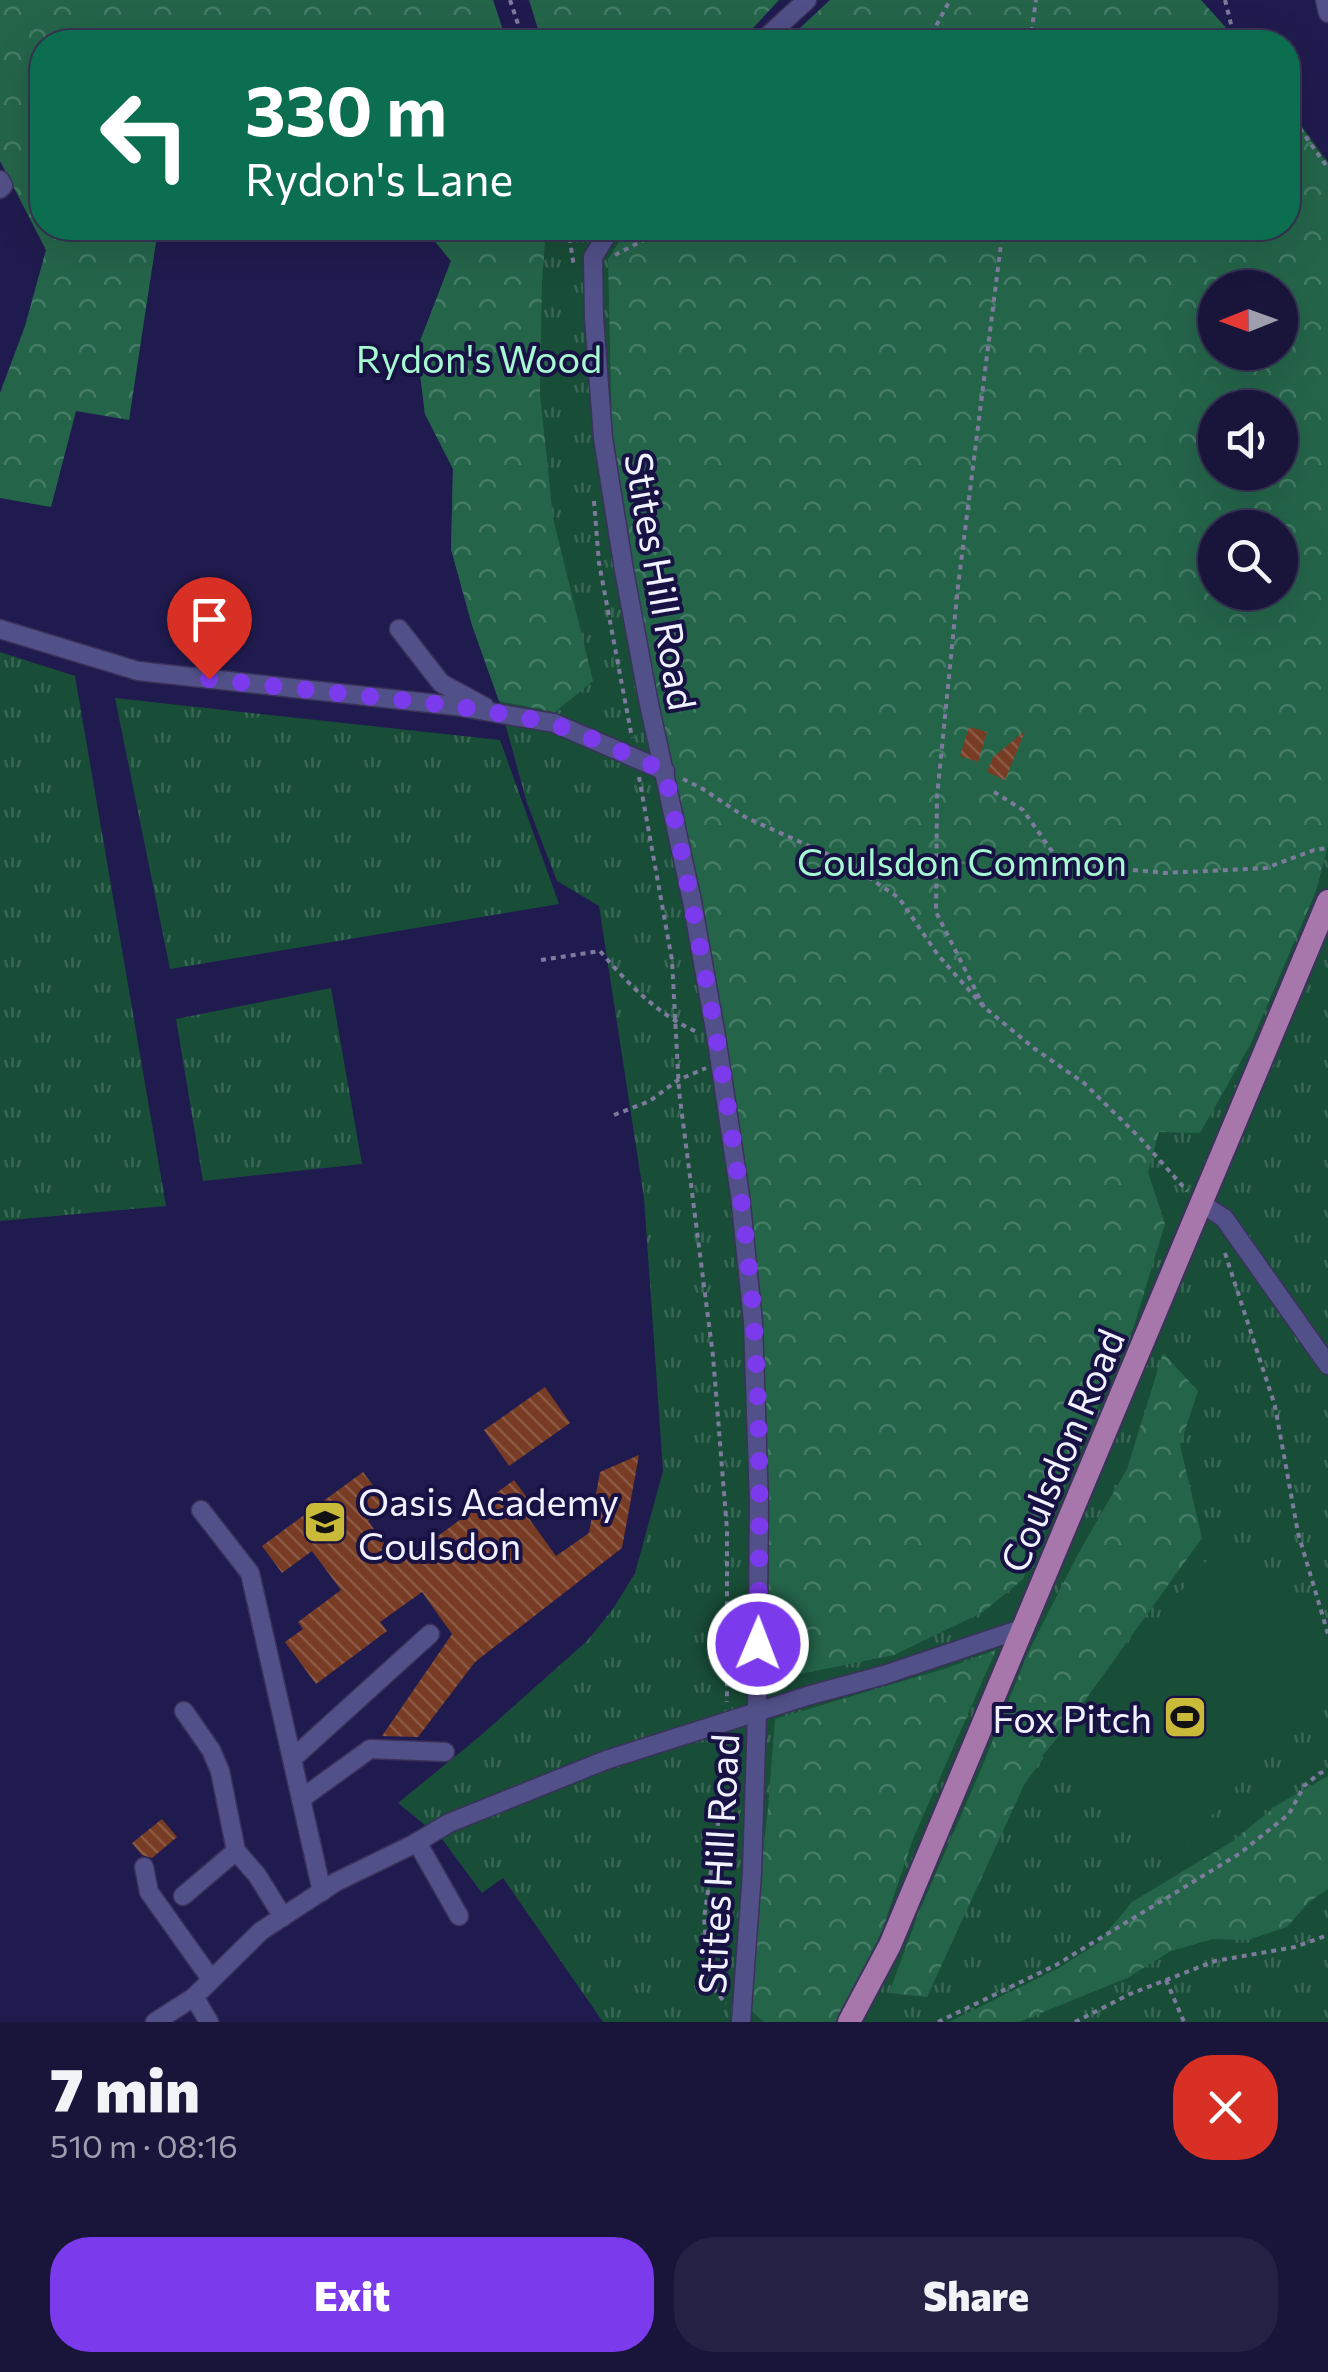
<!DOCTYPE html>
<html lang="en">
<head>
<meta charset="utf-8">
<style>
  :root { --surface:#18143a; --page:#252145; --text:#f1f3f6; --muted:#9f9eaf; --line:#363354; --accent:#7c3aed }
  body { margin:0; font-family:Commissioner,sans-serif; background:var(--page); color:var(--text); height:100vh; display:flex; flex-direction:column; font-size:38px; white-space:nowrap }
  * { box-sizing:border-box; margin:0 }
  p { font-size:32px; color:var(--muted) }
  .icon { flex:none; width:55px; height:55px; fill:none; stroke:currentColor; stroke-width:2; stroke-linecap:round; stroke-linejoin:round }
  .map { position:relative; height:2022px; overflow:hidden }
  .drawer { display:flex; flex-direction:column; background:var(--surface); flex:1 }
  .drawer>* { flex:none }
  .hud { position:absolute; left:30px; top:30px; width:1270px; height:210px; border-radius:40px; box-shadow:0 10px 40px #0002,0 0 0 2px var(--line); background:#0b6e4f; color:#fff; overflow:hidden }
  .needle { width:65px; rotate:269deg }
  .controls { position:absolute; left:1198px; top:270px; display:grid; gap:20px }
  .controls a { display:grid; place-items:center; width:100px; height:100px; border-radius:50%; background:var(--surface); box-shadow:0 10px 40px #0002,0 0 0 2px var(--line); font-size:50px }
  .pin { position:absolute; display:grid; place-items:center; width:85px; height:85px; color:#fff; margin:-102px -42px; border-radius:50% 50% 50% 0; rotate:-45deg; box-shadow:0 0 10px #0007 }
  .pin .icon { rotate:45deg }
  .me { position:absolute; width:110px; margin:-55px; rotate:1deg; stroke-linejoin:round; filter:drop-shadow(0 0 8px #0008) }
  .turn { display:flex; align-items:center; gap:35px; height:210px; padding:0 50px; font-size:45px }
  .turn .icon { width:130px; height:130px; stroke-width:2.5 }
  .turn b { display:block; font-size:70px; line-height:85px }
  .round { display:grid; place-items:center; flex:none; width:105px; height:105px; border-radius:40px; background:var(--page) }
  .head { display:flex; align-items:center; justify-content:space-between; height:170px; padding:0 50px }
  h1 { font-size:60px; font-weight:800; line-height:75px }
  .button { display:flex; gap:20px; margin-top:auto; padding:20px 50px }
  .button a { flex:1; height:115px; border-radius:40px; background:var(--accent); color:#fff; font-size:40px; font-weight:800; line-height:115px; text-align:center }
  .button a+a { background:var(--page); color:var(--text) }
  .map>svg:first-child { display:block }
</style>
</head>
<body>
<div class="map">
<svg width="1328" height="2022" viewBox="0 0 1328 2022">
  <defs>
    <pattern id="grass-tufts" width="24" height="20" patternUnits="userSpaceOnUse" patternTransform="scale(2.5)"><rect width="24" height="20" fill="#184d37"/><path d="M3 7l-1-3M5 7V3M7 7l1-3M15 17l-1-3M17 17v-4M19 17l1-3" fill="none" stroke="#3a6755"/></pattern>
    <pattern id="forest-crowns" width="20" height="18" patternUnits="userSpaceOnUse" patternTransform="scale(2.5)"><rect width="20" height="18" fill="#24654a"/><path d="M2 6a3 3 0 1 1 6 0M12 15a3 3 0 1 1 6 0" fill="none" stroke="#447c65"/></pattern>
    <pattern id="building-back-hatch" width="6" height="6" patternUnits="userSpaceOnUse" patternTransform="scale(2.5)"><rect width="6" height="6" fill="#773c23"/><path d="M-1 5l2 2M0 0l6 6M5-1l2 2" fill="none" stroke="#8b5944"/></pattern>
  </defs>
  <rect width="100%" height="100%" fill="#201b4e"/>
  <g fill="url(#grass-tufts)" fill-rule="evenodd">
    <path d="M1288 107 1328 162V2022H603L503 1878 482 1893 442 1839 398 1803 479 1737 587 1641 613 1609 635 1573 663 1471 644 1198 599 906 557 881 527 803 499 701 472 625 451 549 453 469 425 414 417 349 451 261 424 228H1288ZM1215 288H1280V352H1215ZM1215 408H1280V472H1215ZM1215 528H1280V592H1215Z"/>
    <path d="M0 652 75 676 166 1206 0 1221Z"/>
    <path d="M115 698 500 740 559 904 170 969Z"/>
    <path d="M331 988 362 1164 203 1181 176 1019Z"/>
  </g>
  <g fill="url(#forest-crowns)" fill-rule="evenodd">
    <path d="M0 0H493L507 42H42V228H189L158 229 129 420 76 411 51 507 0 498V393L25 326 46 250 0 161Z"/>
    <path d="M529 0H779L740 42H542Z"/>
    <path d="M830 0H1201L1239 42H785Z"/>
    <path d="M1288 108 1328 166V846L1316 891 1250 1045 1200 1133 1159 1132 1148 1172 1165 1224 1133 1329 1110 1375 1072 1473 1023 1579 983 1612 894 1655 790 1676 775 1660 765 1610 762 1384 697 900 656 698 632 567 612 437 608 259 628 228H1288ZM1215 288H1280V352H1215ZM1215 408H1280V472H1215ZM1215 528H1280V592H1215Z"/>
    <path d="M424 228H546L542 283 540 394 553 518 593 681 555 712 499 701 472 625 451 549 453 469 425 414 417 349 451 261Z"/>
    <path d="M1163 1353 1198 1391 1180 1445 1202 1538 1024 1785 927 1997 889 1993 919 1912 980 1772 1027 1655 1078 1554 1127 1469Z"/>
    <path d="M996 1650 913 1839 882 1931 837 2022H764L746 2006 768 1808 775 1719 947 1668Z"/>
    <path d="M1328 1776V1889L1309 1902 1287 1927 1247 1940 1213 1939 1171 1951 1127 1978 1019 2022H949L1059 1968 1098 1943 1132 1902 1233 1841 1277 1805Z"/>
  </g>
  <path fill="#184d37" d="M1226 1538 1328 1625V1678L1170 1864 1042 1756Z"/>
  <g fill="url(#building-back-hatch)">
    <path d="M969 727 987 732 978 762 960 756Z"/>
    <path d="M1025 731 1005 780 987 772 993 757Z"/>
    <path d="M545 1387 570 1423 509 1466 484 1430Z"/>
    <path d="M639 1455 622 1548 475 1662 418 1737 382 1736 452 1634 422 1592 380 1622 387 1631 316 1684 285 1642 303 1629 298 1622 341 1590 312 1551 282 1573 262 1546 363 1472 388 1506 368 1521 400 1564 514 1480 531 1503 525 1513 556 1556 589 1533 600 1472Z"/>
    <path d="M162 1819 177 1837 152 1858 142 1855 132 1843Z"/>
  </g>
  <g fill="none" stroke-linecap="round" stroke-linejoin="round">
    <g stroke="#3a325b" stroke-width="21">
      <g id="minor">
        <path d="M1325 0 1328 13"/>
        <path d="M761 42 807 0"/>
        <path d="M0 180 3 186 0 189"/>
        <path d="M611 228 593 257 594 318 603 438 624 570 648 699 692 901 716 1036 740 1195 753 1322 759 1503 757 1713 752 1873 741 2022"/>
        <path d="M0 629 138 671 456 706 554 723 665 771"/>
        <path d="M399 629 441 683 485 707"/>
        <path d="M1202 1204 1224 1218 1328 1365"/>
        <path d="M201 1510 250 1573 322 1892"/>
        <path d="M184 1711 211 1750 220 1771 236 1851 257 1875 283 1917"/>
        <path d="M292 1759 430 1634"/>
        <path d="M301 1799 370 1749 445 1752"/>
        <path d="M417 1842 459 1916"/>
        <path d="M144 1867 149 1892 211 1979"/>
        <path d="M183 1896 236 1851"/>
        <path d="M194 1997 209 2022"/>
        <path d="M155 2022 194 1997 261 1931 336 1882 414 1844 449 1823 606 1760 807 1696 884 1675 1021 1629"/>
      </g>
    </g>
    <g stroke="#3a325b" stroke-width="26">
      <path id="major" d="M849 2022 890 1945 1328 901"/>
    </g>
    <g stroke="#7d7b9d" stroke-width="4" stroke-dasharray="5 5" stroke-linecap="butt">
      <path d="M510 0 524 42"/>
      <path d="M1225 0 1234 36 1238 42"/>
      <path d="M914 42 930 37 950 0"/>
      <path d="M1030 42 1036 0"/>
      <path d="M1288 112 1328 168"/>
      <path d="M568 228 574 267"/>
      <path d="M615 255 642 241 656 228"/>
      <path d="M594 501 599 563 632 738"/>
      <path d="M639 777 672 960 679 1091 713 1356 727 1530V1702"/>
      <path d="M683 779 703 789 745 817 849 864 899 898 938 955 984 1007 1035 1049 1084 1083 1140 1138 1187 1191"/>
      <path d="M994 792 1023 810 1056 857 1082 865 1165 873 1266 868 1314 850 1328 848"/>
      <path d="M541 960 600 951C627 983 658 1015 697 1032"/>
      <path d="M984 1007 936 912 937 797 958 586 1003 228"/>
      <path d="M614 1115 650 1101 678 1080 706 1068"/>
      <path d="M1225 1253 1275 1406 1298 1533 1328 1634"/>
      <path d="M725 1741 718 1824 704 1918 710 1984 726 2004"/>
      <path d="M1166 1980 1184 2022"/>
      <path d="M938 2022 1056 1965 1239 1854 1289 1814 1304 1786 1320 1773 1328 1771"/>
      <path d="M1075 2022 1130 1994 1215 1961 1295 1947 1328 1935"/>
    </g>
    <use href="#minor" stroke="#515088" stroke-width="18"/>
    <use href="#major" stroke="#a777ab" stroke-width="22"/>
  </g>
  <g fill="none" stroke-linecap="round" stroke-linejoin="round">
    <path stroke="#7c3aed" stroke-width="18" stroke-dasharray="0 32.4" d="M209 679 456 706 527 718 554 724 584 735 665 771C698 932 730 1094 748 1257 762 1385 760 1516 758 1644"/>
  </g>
  <defs>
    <g id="school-square" transform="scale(2.25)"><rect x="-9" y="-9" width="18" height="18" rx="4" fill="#c9ba3a" stroke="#181143"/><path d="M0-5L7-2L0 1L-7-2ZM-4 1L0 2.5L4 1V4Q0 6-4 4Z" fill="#111"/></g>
    <g id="stadium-square" transform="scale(2.25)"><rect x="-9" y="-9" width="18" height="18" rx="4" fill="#c9ba3a" stroke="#181143"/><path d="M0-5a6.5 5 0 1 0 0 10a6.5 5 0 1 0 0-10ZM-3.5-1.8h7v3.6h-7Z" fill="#111"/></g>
  </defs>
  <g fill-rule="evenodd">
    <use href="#school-square" x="325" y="1522"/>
    <use href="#stadium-square" x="1185" y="1717"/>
  </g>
  <g text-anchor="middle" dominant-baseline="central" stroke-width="8" stroke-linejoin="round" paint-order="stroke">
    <g font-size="38" fill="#a6f9d1" stroke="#181143">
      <text x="479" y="357">Rydon's Wood</text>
      <text x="962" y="860">Coulsdon Common</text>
    </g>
    <g font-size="38" fill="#f0f1ff" stroke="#181143">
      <text transform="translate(662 581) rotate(80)">Stites Hill Road</text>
      <text transform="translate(1061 1450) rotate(-67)">Coulsdon Road</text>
      <text transform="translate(717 1864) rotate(-87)">Stites Hill Road</text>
    </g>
    <g font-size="38" fill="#f0f1ff" stroke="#181143" text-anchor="start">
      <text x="358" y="1500">Oasis Academy<tspan x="358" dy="44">Coulsdon</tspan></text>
      <text x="1152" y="1717" text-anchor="end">Fox Pitch</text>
    </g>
  </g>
</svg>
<div class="controls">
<a><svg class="needle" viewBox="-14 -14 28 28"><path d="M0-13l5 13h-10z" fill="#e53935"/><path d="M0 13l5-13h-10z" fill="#9f9eaf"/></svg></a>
<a><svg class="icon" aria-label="sound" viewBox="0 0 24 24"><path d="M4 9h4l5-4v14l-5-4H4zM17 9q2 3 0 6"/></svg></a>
<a><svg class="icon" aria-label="search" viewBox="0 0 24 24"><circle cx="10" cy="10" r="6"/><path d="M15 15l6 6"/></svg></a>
</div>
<div class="pin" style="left:209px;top:679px;background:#d93025"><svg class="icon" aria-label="arrive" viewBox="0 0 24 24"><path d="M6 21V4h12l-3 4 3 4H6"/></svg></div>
<svg class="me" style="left:758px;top:1644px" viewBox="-20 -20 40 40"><circle r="17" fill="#7c3aed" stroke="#fff" stroke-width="3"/><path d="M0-11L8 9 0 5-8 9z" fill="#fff"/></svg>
<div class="hud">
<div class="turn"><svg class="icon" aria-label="left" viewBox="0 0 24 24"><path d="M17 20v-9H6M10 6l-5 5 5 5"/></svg><div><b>330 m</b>Rydon's Lane</div></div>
</div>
</div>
<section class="drawer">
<div class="head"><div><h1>7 min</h1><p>510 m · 08:16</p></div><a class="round" style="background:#d93025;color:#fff"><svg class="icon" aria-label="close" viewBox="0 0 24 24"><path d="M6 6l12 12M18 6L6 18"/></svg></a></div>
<div class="button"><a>Exit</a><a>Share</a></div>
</section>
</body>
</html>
